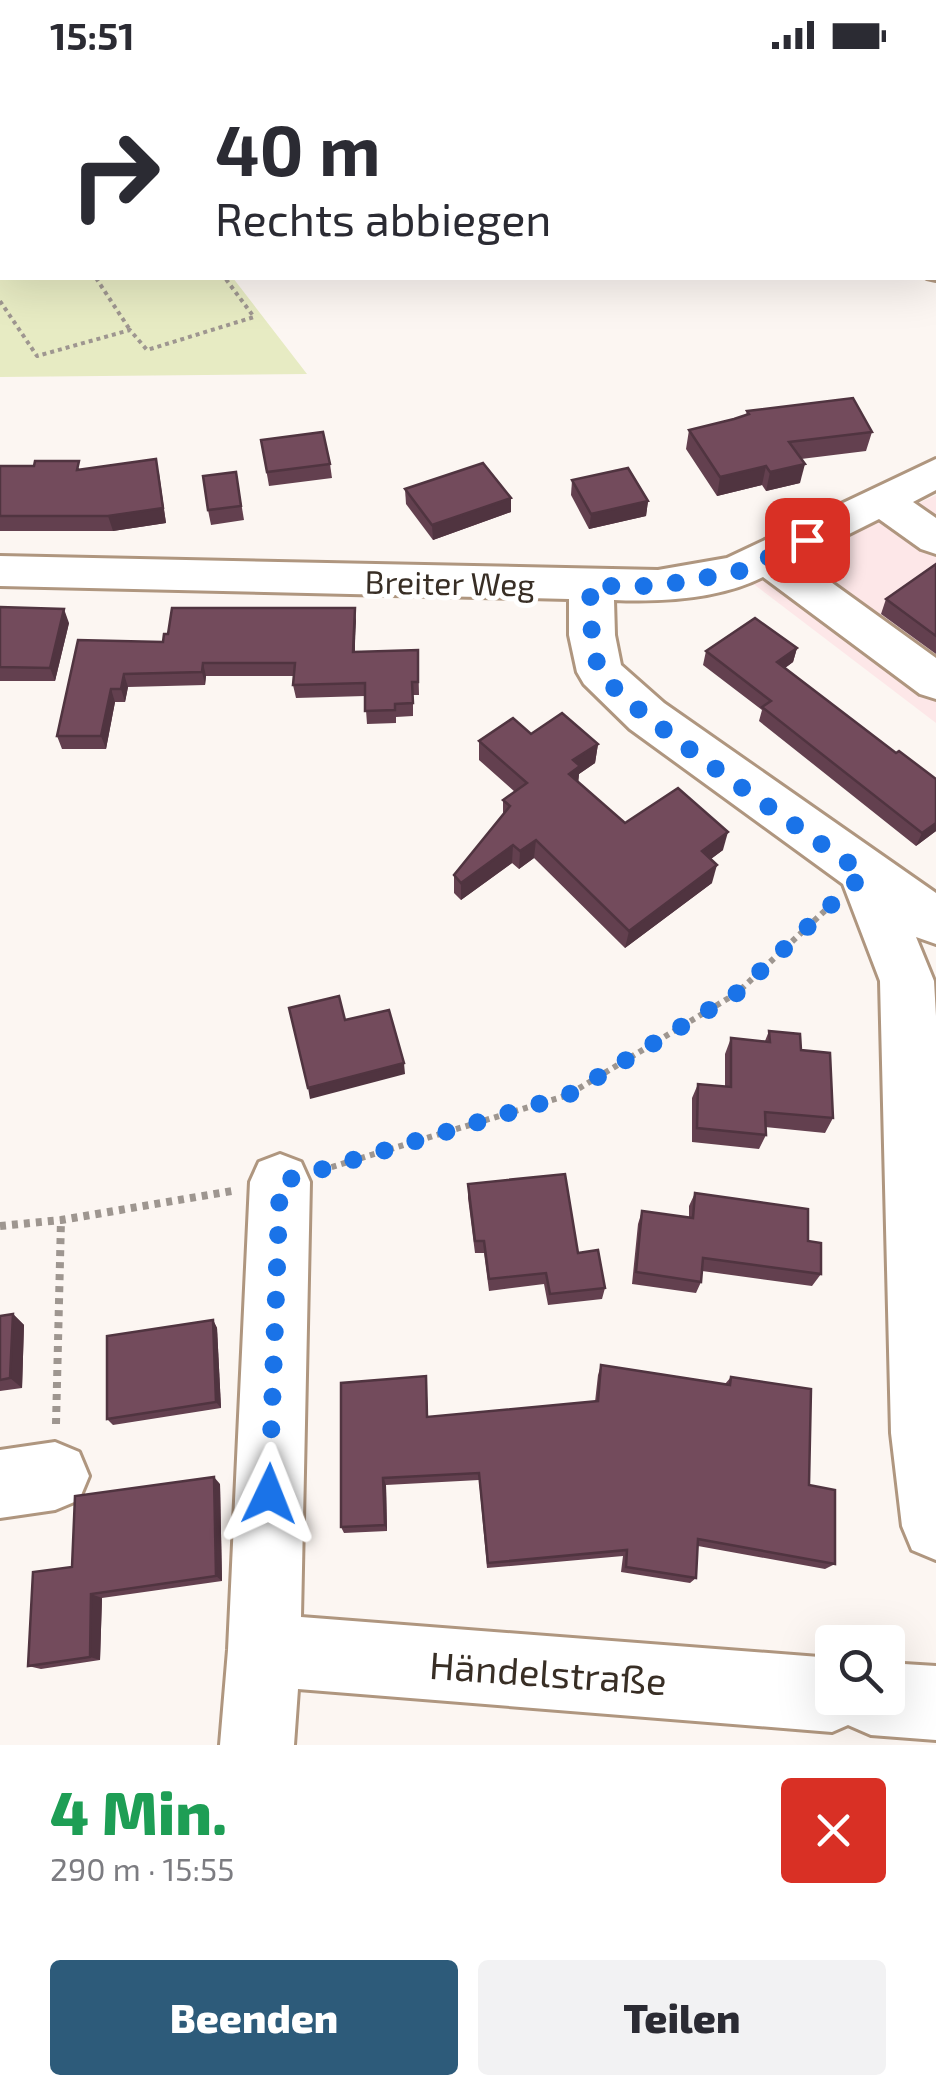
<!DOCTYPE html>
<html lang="de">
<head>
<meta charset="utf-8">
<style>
  :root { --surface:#fff; --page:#f2f2f3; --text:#2b2b33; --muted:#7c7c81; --accent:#2d5b7a }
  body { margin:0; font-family:"Exo 2",sans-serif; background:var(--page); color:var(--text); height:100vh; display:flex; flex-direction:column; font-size:38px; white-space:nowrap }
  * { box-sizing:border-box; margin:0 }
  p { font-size:32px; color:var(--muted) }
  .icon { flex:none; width:55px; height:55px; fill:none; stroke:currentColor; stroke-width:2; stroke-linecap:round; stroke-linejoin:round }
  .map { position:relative; height:1675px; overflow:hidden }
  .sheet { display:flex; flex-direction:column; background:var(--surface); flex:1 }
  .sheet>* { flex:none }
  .guide { position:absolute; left:0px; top:0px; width:938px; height:210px; box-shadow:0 10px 40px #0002; background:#fff; color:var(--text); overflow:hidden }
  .controls { position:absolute; left:815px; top:1555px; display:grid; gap:20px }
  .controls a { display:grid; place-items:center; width:90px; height:90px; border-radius:10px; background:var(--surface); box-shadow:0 10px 40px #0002; font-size:50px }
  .pin { position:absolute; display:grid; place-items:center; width:85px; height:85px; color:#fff; margin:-42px; border-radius:20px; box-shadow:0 5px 15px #0006 }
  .me { position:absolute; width:110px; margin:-55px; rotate:2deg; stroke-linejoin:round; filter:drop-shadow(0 0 8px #0008) }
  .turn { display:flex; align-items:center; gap:35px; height:210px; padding:0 50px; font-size:45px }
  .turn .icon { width:130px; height:130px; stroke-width:2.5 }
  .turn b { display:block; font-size:70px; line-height:85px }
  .round { display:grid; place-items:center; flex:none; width:105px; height:105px; border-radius:10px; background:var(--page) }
  .overview { display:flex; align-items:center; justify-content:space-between; height:170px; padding:0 50px }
  h1 { font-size:60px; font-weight:800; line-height:75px; color:#1e9e55 }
  .cta { display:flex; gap:20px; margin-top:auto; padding:20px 50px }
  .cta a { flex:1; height:115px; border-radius:10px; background:var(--accent); color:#fff; font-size:40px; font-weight:800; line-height:115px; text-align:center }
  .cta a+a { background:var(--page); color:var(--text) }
  .status { display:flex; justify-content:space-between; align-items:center; height:70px; padding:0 50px; background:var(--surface); direction:ltr }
  .status svg { height:28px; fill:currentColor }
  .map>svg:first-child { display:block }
</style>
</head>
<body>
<div class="status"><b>15:51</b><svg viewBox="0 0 49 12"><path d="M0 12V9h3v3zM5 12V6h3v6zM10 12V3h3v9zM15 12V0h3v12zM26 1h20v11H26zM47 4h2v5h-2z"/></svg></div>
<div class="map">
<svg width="936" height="1675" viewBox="0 0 936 1675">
  <rect width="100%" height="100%" fill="#fcf6f2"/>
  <path fill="#fde7e8" d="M936 425V653L751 512Z"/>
  <path fill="#e7ebc3" d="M0 0H116L2 2V208H233L307 304 0 307Z"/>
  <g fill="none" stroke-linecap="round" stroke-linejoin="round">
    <g stroke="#af967f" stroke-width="6">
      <g id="minor">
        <path d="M675 0H708L709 2H676Z"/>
        <path d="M935 187 936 188V210L927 208H935Z"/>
        <path d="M936 389V420L913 432 936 448V484L921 479 879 449 799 489 936 588V629L920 624 763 507C720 529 661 532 614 530L615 565 621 595 664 633 936 823V874L916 867 934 911 936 946V1490L912 1480 902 1456 891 1363 880 911 843 814 630 659 584 614 577 602 569 565V529L0 516V486L658 500 727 488Z"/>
        <path d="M280 1084 301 1092 310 1112 301 1547 832 1588V1628H888V1593L936 1596V1670L871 1665 848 1655 832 1662 298 1619 294 1675H220L228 1580 250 1112 259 1092Z"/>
        <path d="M55 1372 79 1382 89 1406 79 1430 55 1440 0 1448V1380Z"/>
      </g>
    </g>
    <g stroke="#9e9690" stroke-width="4" stroke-dasharray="4 4" stroke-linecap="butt">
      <path d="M96 208 130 260"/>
      <path d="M0 231 37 286 130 260 147 280 254 247 225 208"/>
    </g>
    <path stroke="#9e9690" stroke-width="6" stroke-dasharray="5 5" stroke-linecap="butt" d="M322 1100 568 1025 737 923 831 835"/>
    <g stroke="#9e9690" stroke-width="8" stroke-dasharray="6 6" stroke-linecap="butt">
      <path d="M0 1156 61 1150 232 1121"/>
      <path d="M56 1354 61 1150"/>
    </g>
    <use href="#minor" fill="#fff" fill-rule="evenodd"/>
  </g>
  <g fill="#63404f">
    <path d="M817 0H936V121L935 2H819Z"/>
    <path d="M747 341 872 362 866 381 801 389 800 413 766 421 762 415 717 426 686 379 689 360 734 349 746 345Z"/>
    <path d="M261 370 330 394 332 408 269 416Z"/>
    <path d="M0 396 159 403 166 453 113 461H0Z"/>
    <path d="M236 402 244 450 211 455 208 440Z"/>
    <path d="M572 410 648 431 646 446 589 459 571 425Z"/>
    <path d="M405 419 511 442 433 470 406 434Z"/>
    <path d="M936 494V584L881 544 886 529Z"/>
    <path d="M0 537 69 553 55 611H0Z"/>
    <path d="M355 538V582L418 580 419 625H413V646L396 647V653L367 654 365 626 296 628 293 615 294 606H206L205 615 128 617 125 632H115L106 679H62L57 666 78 570 163 572Z"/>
    <path d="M797 578 793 592 785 598 896 683 936 709V761L916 776 759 651 762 640 703 595 706 581Z"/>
    <path d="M531 664 598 674 595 693 579 704 578 712 625 753 723 780 711 789 712 813 625 878 534 788 519 799 512 793 461 830 454 823V805L503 746V730L515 722 479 690V671Z"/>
    <path d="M769 961 801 980 833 1048 825 1063 765 1057 766 1065 759 1079 692 1072V1028L698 1014 725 1017V984L731 968 765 971Z"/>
    <path d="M468 1114 578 1183 605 1218 602 1229 548 1235 544 1214 489 1221 484 1183H475L468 1128Z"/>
    <path d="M695 1123 821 1204 812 1216 702 1201 701 1212 696 1223 632 1214 638 1154 642 1141 689 1147V1136Z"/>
    <path d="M13 1244 24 1255 22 1318 0 1321V1246Z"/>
    <path d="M213 1250 217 1258 221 1338 113 1355 107 1349Z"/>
    <path d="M601 1295 725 1314 731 1307 809 1415 835 1494 825 1499 698 1476 696 1508 690 1513 621 1502 623 1486 487 1498 479 1410 386 1415 387 1461 344 1463 341 1457 426 1306 428 1347 595 1332 598 1305Z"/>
    <path d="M220 1414 222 1511 102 1528 100 1590 41 1599 28 1596 72 1497Z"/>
  </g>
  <g fill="#503440">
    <path d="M0 128H2V156L0 157Z"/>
    <path d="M156 389 166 453 113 461 108 446Z"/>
    <path d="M805 394 800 413 766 421 770 402Z"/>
    <path d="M766 396 762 415 717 426 720 407Z"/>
    <path d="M511 428V442L433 470 432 455Z"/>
    <path d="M648 431 646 446 589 459 591 444Z"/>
    <path d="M355 538 356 551 354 595 353 582Z"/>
    <path d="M64 539 69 553 55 611 50 598Z"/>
    <path d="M797 578 793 592 774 606 777 592Z"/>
    <path d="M203 593 206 606 205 615 202 602Z"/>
    <path d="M124 604 128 617 125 632 121 619Z"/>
    <path d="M111 619 115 632 106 679 101 666Z"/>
    <path d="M598 674 595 693 579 704 578 715 569 704 573 690Z"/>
    <path d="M936 753V761L916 776 922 763Z"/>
    <path d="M728 762 723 780 697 799 702 781Z"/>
    <path d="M536 770 534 788 519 799 520 781Z"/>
    <path d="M513 775 512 793 461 830V813Z"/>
    <path d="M717 795 712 813 625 878 629 861Z"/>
    <path d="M404 993 405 1004 310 1029 308 1018Z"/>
    <path d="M13 1244 24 1255 22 1318 10 1308Z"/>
    <path d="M213 1250 217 1258 221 1338 216 1332Z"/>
    <path d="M214 1407 220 1414 222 1511 216 1506Z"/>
    <path d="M383 1408 386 1415 387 1461 385 1455Z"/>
    <path d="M91 1524 102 1528 100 1590 90 1587Z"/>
  </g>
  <g fill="#734b5c" stroke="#503440" stroke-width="2.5">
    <path d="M835 0H936V86L935 2H836Z"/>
    <path d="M2 89V128H0V90Z"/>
    <path d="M853 328 872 362 789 372 805 394 770 402 766 396 720 407 689 360 734 349 749 344 747 341Z"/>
    <path d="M323 362 330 394 267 402 261 370Z"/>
    <path d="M156 389 163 438 108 446H0V396H34L35 391H79L77 400Z"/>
    <path d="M483 393 511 428 432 455 405 419Z"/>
    <path d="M628 398 648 431 591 444 572 410Z"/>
    <path d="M236 402 241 436 208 440 203 406Z"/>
    <path d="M936 494V566L886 529Z"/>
    <path d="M0 537 64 539 50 598 0 597Z"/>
    <path d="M172 538H355L353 582 418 580V612H412L413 633 395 634V640L365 641V613L293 615 295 593H203L202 602 124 604 121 619H111L101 666H57L78 570 163 572 164 564H168Z"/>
    <path d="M755 548 797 578 777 592 896 683 899 681 936 709V753L922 763 762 637 771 631 706 581Z"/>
    <path d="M562 643 598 674 573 690 580 696 569 704 625 753 678 718 728 762 702 781 717 795 629 861 536 770 520 781 513 775 461 813 454 805 510 736 503 730 527 713 479 671 513 648 531 664Z"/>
    <path d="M339 926 345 950 389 940 404 993 308 1018 289 938Z"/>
    <path d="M769 961 800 964 801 980 830 983 833 1048 765 1042 766 1065 697 1058 698 1014 731 1017V968L770 972Z"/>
    <path d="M565 1104 578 1183 598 1180 605 1218 550 1224 546 1203 489 1209 484 1171H475L468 1114Z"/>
    <path d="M695 1123 808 1139V1171L821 1173V1204L703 1188 701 1212 636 1202 642 1141 693 1148Z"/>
    <path d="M13 1244 10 1308 0 1310V1246Z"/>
    <path d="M213 1250 216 1332 107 1349V1266Z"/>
    <path d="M601 1295 730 1315 731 1307 811 1319 809 1415 835 1420V1494L698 1469 696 1508 626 1497 627 1480 488 1493 479 1403 383 1408 385 1455 341 1457V1313L426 1306 427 1347 598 1331Z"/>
    <path d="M214 1407 216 1506 91 1524 90 1587 28 1596 33 1502 72 1497 75 1426Z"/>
  </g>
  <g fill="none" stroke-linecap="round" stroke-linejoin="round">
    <path stroke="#1a73e8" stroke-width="18" stroke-dasharray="0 32.4" d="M269 1424 280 1112 568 1025 737 923 864 804C822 773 612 632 599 599 590 573 591 542 590 516H658L737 502 807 470"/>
  </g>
  <g text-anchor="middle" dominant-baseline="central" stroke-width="10" stroke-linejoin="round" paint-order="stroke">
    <g font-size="32" fill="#382e25" stroke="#fff">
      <text transform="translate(450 512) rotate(1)">Breiter Weg</text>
    </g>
    <g font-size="38" fill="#382e25" stroke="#fff">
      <text transform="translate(548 1602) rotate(4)">Händelstraße</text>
    </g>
  </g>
</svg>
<div class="controls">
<a><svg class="icon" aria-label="search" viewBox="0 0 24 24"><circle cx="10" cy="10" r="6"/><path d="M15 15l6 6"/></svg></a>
</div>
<div class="pin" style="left:807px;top:470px;background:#d93025"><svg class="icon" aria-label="arrive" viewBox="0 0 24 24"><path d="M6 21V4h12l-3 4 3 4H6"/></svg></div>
<svg class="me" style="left:269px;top:1424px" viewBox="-20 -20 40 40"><path d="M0-17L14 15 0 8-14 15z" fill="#1a73e8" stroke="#fff" stroke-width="4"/></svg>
<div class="guide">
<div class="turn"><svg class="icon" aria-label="right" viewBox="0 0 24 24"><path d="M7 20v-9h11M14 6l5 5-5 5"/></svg><div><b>40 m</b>Rechts abbiegen</div></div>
</div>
</div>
<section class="sheet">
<div class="overview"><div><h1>4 Min.</h1><p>290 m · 15:55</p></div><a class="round" style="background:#d93025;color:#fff"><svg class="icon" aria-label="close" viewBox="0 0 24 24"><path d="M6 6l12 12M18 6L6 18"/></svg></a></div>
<div class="cta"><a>Beenden</a><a>Teilen</a></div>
</section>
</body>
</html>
